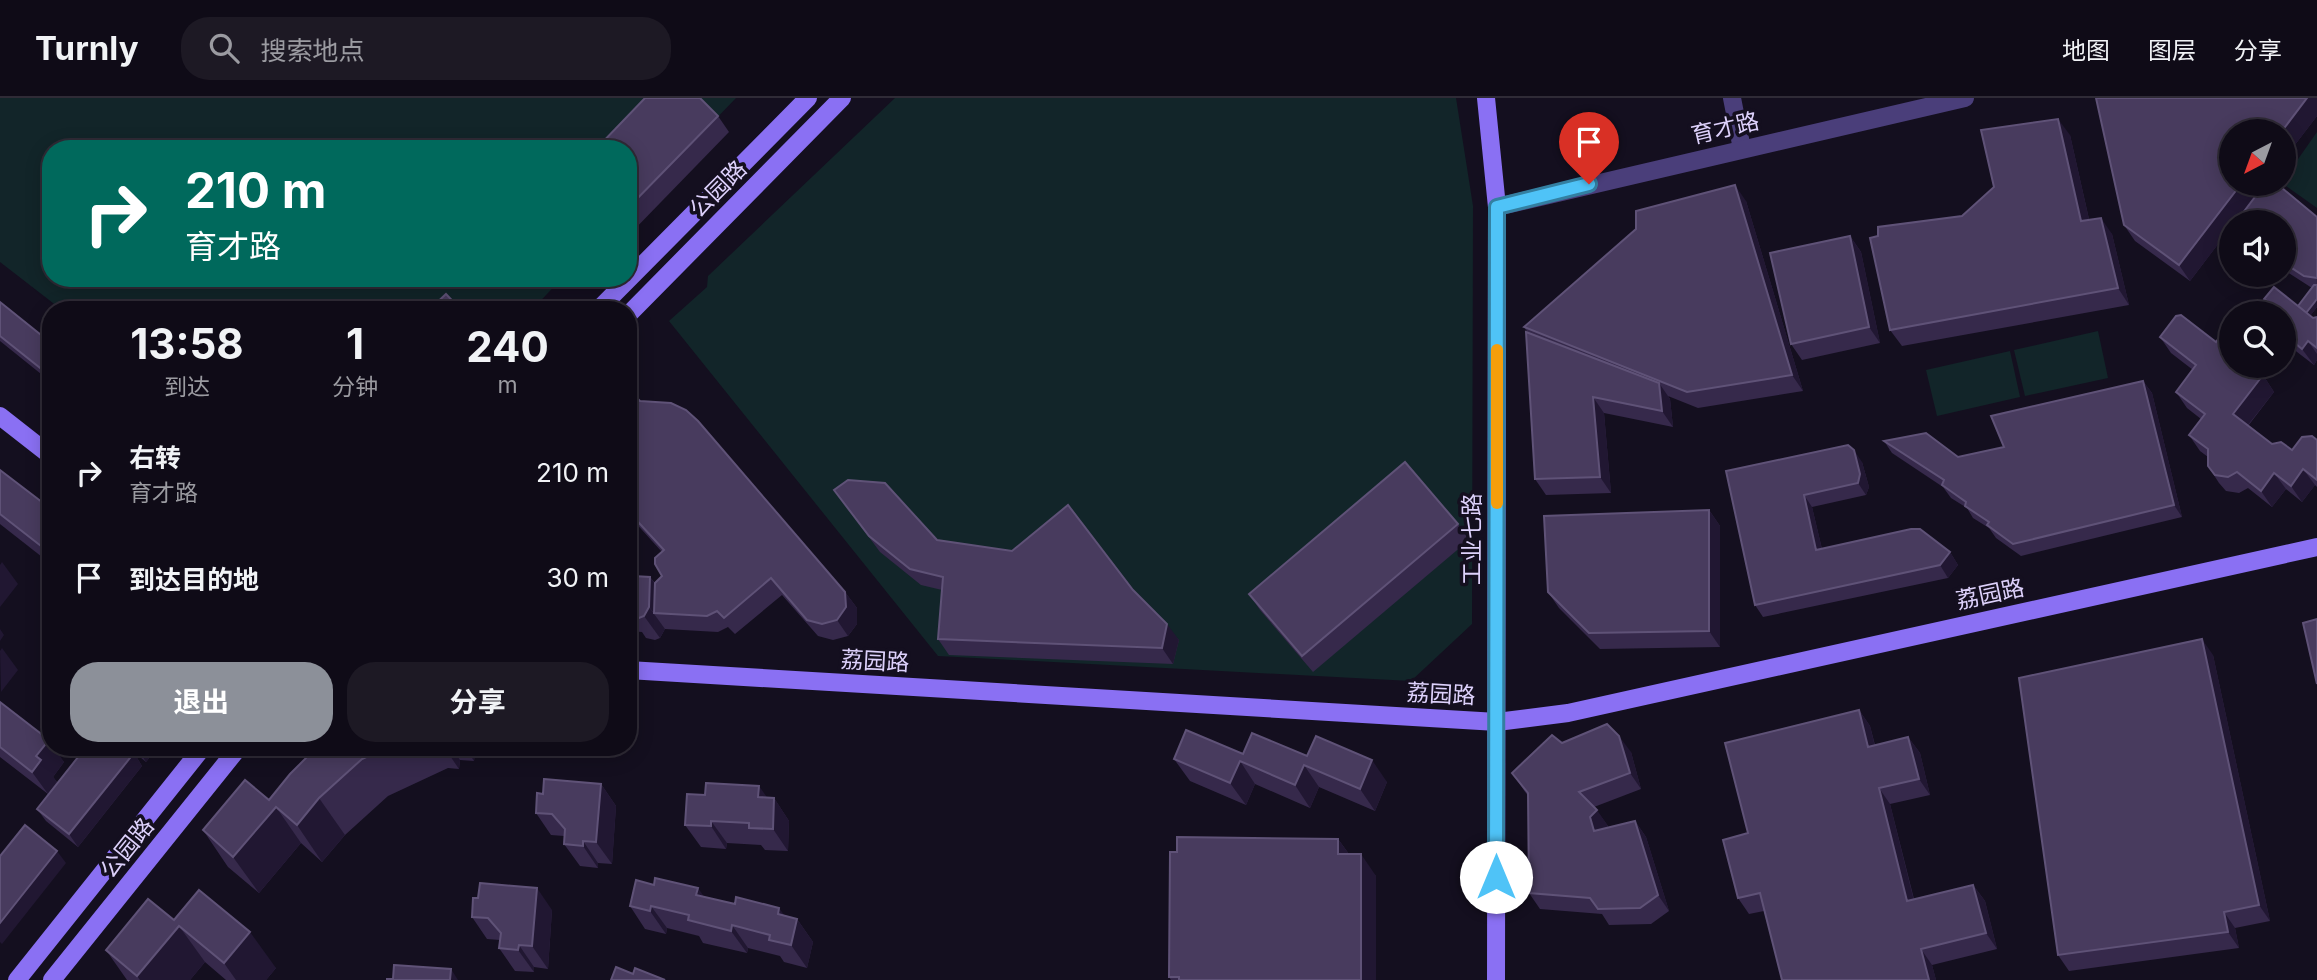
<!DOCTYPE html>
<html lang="zh">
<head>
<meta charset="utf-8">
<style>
  :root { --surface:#0f0b17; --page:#1d1924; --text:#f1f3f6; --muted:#9b9ba1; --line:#2f2b36; --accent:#8c9099 }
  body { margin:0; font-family:Inter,"Noto Sans SC",sans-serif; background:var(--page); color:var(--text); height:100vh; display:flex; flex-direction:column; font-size:26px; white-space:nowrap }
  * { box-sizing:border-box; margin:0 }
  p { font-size:23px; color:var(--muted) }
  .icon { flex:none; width:38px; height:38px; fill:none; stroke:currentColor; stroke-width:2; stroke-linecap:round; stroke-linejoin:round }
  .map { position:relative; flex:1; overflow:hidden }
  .details { position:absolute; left:42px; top:203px; width:595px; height:455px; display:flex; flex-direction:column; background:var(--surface); border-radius:28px; box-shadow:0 4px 18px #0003,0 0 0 2px var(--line) }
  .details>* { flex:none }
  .guide { position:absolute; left:42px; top:42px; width:595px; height:147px; border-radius:28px; box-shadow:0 4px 18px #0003,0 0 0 2px var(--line); background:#00695c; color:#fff; overflow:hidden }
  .needle { width:46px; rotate:221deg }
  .buttons { position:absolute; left:2219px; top:21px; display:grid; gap:14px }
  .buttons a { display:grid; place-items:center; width:77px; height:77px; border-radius:50%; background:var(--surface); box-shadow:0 4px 18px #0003,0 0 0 2px var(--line); font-size:35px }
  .pin { position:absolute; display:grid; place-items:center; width:60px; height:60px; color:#fff; margin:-72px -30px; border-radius:50% 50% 50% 0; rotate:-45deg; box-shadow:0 0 7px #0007 }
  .pin .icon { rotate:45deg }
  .me { position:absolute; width:77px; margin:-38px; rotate:0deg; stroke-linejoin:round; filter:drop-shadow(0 0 5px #0008) }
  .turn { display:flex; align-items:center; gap:24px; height:147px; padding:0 28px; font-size:32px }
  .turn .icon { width:91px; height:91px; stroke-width:2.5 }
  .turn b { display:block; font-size:49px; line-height:60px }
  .eta { display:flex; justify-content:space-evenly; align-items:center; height:119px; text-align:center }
  .eta b { font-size:42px; font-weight:700; line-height:49px }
  .button { display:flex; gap:14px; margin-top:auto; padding:14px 28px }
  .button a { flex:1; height:80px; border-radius:28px; background:var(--accent); color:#fff; font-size:28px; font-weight:700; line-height:80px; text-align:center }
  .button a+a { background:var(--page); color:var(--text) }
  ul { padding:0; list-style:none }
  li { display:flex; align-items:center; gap:21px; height:105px; padding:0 28px }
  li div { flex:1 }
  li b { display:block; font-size:26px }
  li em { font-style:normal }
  header { display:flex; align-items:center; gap:42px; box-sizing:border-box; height:98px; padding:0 35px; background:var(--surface); border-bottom:2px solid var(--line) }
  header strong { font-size:33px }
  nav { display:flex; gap:38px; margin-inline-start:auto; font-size:24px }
  .search { width:490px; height:63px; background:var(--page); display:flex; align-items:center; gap:18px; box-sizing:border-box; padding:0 24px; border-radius:28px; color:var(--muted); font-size:26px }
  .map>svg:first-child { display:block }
</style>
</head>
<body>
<header>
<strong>Turnly</strong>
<div class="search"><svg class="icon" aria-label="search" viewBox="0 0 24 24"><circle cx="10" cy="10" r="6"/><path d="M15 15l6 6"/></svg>搜索地点</div>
<nav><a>地图</a><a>图层</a><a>分享</a></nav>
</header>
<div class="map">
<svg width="2317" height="882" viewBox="0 0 2317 882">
  <rect width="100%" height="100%" fill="#140f1f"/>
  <g fill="#122529">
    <path d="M0 0H736L628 112V51H51V180H562L532 212H62L0 164Z"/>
    <path d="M895 0H1456L1473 108 1472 526 1411 583 938 558 669 223 707 189 708 178Z"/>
    <path d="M2317 34V110L2283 86 2284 81Z"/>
    <path d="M2098 233 2108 280 2025 298 2014 252Z"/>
    <path d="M2010 253 2020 299 1937 318 1926 272Z"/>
  </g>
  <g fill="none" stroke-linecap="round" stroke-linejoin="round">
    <g stroke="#4a3e7a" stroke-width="18">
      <path d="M1732 0 1742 51"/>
      <path d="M1497 109 1965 0"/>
    </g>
    <g stroke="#8a70f3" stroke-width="18">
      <path d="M1486 0 1497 109 1496 882"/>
      <path d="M598 212 808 0"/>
      <path d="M628 217 842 0"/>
      <path d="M0 318 51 358"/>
      <path d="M628 572 1497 624 1568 615 2317 449"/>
      <path d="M17 882 203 649"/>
      <path d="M52 882 239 649"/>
    </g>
  </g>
  <g fill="#36294b">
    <path d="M2317 0V18L2284 61V33L2231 86H2265L2264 87 2317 119V209L2310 218 2313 220 2317 219V262L2314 267 2284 244V215L2270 209 2264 201 2298 208 2312 190 2284 172V124H2231V129L2190 183 2135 143 2124 127Z"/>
    <path d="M718 18 729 34 628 138V51Z"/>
    <path d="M2070 37 2089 121 2112 136 2129 207 1902 248 1890 232 1962 118 1994 89Z"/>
    <path d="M1746 103 1803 293 1698 310 1668 298 1670 301 1673 329 1604 315 1611 395 1546 397 1535 381 1528 235 1524 229Z"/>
    <path d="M1850 138 1861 154 1880 245 1802 262 1791 246Z"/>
    <path d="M0 204 51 245V284L0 243Z"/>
    <path d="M2160 239 2231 268 2263 277 2274 294 2248 328 2272 346 2292 352 2317 342V389L2315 387 2302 404 2286 391 2272 409 2248 390 2239 395 2226 393 2219 385 2208 368V359L2200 353 2189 337 2201 321 2187 310 2176 294 2193 272 2171 255Z"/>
    <path d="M2143 283 2152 295 2182 419 2021 458 1996 440 1989 430 1973 420 1967 410 1951 400 1943 389 1892 355 1884 343 1958 359 2004 349Z"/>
    <path d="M628 291 640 303 845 494 857 510V526L848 538 833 542 818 538 782 497 735 536 728 529 718 534 665 531 660 540 655 542 646 540 642 534 628 533V483L650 479 655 485 662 478V454L632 421 628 419Z"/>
    <path d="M1862 364 1869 389 1866 397 1812 409 1822 451 1950 454 1958 467 1948 480 1763 519 1755 507 1726 373Z"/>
    <path d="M0 372 51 411V466L0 426Z"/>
    <path d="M834 392 937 442 1133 492 1179 542 1173 566 949 557 938 541 942 492 921 487 880 454Z"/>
    <path d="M1709 412 1720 428V549L1600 551 1559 510 1548 494Z"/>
    <path d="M1458 426 1469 442 1313 574 1260 512 1249 496Z"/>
    <path d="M2213 557 2270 823 2235 830 2239 850 2069 873 2058 857Z"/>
    <path d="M0 604 49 642 51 645V649L64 664 53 679 57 684 48 696 0 659Z"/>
    <path d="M1859 612 1870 628 1875 647 1908 639 1920 655 1930 697 1890 706 1914 801 1973 787 1985 803 1997 851 1932 867 1936 882H1782L1764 813 1749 816 1738 800 1748 735Z"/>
    <path d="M1562 645 1631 654 1641 691 1594 709 1608 728 1606 730 1635 723 1646 739 1669 813 1651 826 1609 827 1602 816 1540 811 1529 795 1528 698 1512 675Z"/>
    <path d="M128 649H158L146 664Z"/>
    <path d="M317 649H485L484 656H475L474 663 460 662 459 671 448 670 388 698 345 737 322 764 301 745 259 795 228 769 203 732 269 702Z"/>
    <path d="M134 655 142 668 78 749 46 723 37 711Z"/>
    <path d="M1243 656 1307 658 1387 684 1375 713 1319 689 1310 710 1255 686 1246 707 1190 683 1174 661Z"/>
    <path d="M601 686 616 708 612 766 598 765V770L580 768 564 746V738L551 737 536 715 543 696Z"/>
    <path d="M767 700H774L789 723 788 753 765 752 761 747 727 745 726 751 701 749 685 727Z"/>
    <path d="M1338 741 1349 756 1376 778V882H1171L1169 879Z"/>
    <path d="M704 799 797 821 813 844 807 870 784 864 780 858 748 850 747 855 703 845 699 838 667 830 666 836 645 831 630 808Z"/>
    <path d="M552 812 548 871 534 869V874L515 873 499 850 500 842 487 841 472 819Z"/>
    <path d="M174 822 276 870 266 882H226L205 864 190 882H127L106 852Z"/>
  </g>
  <g fill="#211732">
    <path d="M2307 0H2317V18L2284 61V33H2282Z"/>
    <path d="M2058 21 2070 37 2093 139 2081 123Z"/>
    <path d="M2241 86H2265L2235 124H2231V129L2190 183 2179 167Z"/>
    <path d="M1735 87 1746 103 1803 293 1792 277Z"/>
    <path d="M2101 120 2112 136 2129 207 2118 190Z"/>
    <path d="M1850 138 1861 154 1880 245 1869 229Z"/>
    <path d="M2317 201V209L2307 222 2304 218Z"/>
    <path d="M2308 243 2317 256V262L2314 267 2302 251Z"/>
    <path d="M51 264V283L44 273Z"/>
    <path d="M2263 277 2274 294 2244 332 2233 316Z"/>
    <path d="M2143 283 2152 295 2182 419 2174 407Z"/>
    <path d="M1659 285 1670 301 1673 329 1662 313Z"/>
    <path d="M1593 299 1604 315 1611 395 1600 379Z"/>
    <path d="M1854 352 1862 364 1869 389 1866 397 1858 385Z"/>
    <path d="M2303 371 2315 387 2302 404 2291 388Z"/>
    <path d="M2274 375 2286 391 2272 409 2261 393Z"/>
    <path d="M1804 397 1812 409 1825 464 1816 452Z"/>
    <path d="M1709 412 1720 428V549L1709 533Z"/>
    <path d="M1950 454 1958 467 1948 480 1940 467Z"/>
    <path d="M2 464 18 486 0 509V467Z"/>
    <path d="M650 479 666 501 654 515 649 509Z"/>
    <path d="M845 494 857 510V526L848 538 837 522Z"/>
    <path d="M649 509 665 531 660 540 644 518Z"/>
    <path d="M1167 526 1179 542 1173 566 1162 550Z"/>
    <path d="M0 531 4 537 0 543Z"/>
    <path d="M2202 541 2213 557 2270 823 2259 807Z"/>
    <path d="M2 550 18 572 1 594 0 553Z"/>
    <path d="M1859 612 1870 628 1879 665 1868 649Z"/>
    <path d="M1619 638 1631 654 1641 691 1630 675Z"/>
    <path d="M1908 639 1920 655 1930 697 1919 681Z"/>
    <path d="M49 642 51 645V649H54L64 664 53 679 57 684 48 696 32 674 36 658Z"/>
    <path d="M139 649H158L146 664 138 651Z"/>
    <path d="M444 649H451L460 662 459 671Z"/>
    <path d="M465 649H471L475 656 474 663Z"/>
    <path d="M480 649H485L484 656Z"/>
    <path d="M134 655 142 668 78 749 69 736Z"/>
    <path d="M1372 662 1387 684 1375 713 1360 691Z"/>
    <path d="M1240 663 1255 686 1246 707 1230 685Z"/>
    <path d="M1304 667 1319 689 1310 710 1295 687Z"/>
    <path d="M601 686 616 708 612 766 596 744Z"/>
    <path d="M759 688 774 709V700L789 723 788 753 773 731 758 699Z"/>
    <path d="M1879 690 1890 706 1918 819 1907 803Z"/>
    <path d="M319 700 345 737 322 764 297 727Z"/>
    <path d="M276 709 301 745 259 795 233 759Z"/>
    <path d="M1597 712 1608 728 1602 735 1594 733 1590 719Z"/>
    <path d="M711 723 727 745 726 751 711 728Z"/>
    <path d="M1635 723 1646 739 1669 813 1658 797Z"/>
    <path d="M1338 741 1354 763 1338 756Z"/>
    <path d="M583 743 598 765V770L583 748Z"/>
    <path d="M57 753 66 765 2 846 0 844V825Z"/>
    <path d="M1361 756 1376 778V882H1361Z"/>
    <path d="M1973 787 1985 803 1997 851 1986 835Z"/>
    <path d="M537 790 552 812 548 871 532 848Z"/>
    <path d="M698 790 714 813 696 797Z"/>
    <path d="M651 808 667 830 666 836 650 813Z"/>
    <path d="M779 810 795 832 797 821 813 844 807 870 791 847 778 816Z"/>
    <path d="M2224 814 2235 830 2239 850 2228 834Z"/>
    <path d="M732 827 748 850 747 855 731 833Z"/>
    <path d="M179 828 205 864 190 882H140L137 878Z"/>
    <path d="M250 834 276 870 266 882H236L224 865Z"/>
    <path d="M519 847 534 869V874L518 852Z"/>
    <path d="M1921 851 1932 867 1936 882H1929Z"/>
    <path d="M451 871 458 882H450Z"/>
  </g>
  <g fill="#483b5e" stroke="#5f5277" stroke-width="2">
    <path d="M645 0H700L718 18 628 110V51H596Z"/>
    <path d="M2096 0H2307L2282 33H2231V86H2241L2179 167 2124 127Z"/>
    <path d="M2058 21 2081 123 2101 120 2118 190 1890 232 1870 140 1878 138V129L1962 118 1994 89 1981 32Z"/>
    <path d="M1735 87 1792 277 1687 294 1524 229 1636 131V113Z"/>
    <path d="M2264 87 2282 90 2317 119V180L2304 178 2284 165V124H2236Z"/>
    <path d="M1850 138 1869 229 1791 246 1770 155Z"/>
    <path d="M2314 187H2317V201L2306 215 2298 208Z"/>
    <path d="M2274 189 2313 220 2317 219V250L2308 243 2302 251 2284 236V215H2265L2272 207 2264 201Z"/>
    <path d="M446 196 461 212H429Z"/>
    <path d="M0 204 51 245V253L49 255 51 256V264L44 273 0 238Z"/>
    <path d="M2181 217 2216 244 2222 236 2227 235 2231 241V244L2227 250 2231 253V268H2250L2263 277 2233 316 2272 346 2281 344 2292 352 2302 339 2312 338 2317 342V382L2303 371 2291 388 2274 375 2261 393 2237 374 2228 379 2215 377 2208 368V351L2189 337 2205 316 2176 294 2196 267 2160 239 2176 218Z"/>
    <path d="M1526 234 1659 285 1662 313 1593 299 1600 379 1535 381Z"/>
    <path d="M2143 283 2174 407 2013 446 1987 427 1989 424 1965 408 1966 404 1942 387 1944 382 1884 343 1926 335 1958 359 2004 349 1991 318Z"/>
    <path d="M628 291 640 303 671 305 686 312 698 323 845 494 846 509 837 522 822 526 807 522 771 480 724 520 717 513 707 518 654 515 655 485 662 478 655 466V460L664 452 628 413Z"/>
    <path d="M1848 347 1854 352 1860 376 1858 385 1804 397 1816 452 1911 431H1920L1950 454 1940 467 1755 507 1726 373Z"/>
    <path d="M1405 364 1458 426 1302 558 1249 496Z"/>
    <path d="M0 372 51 411 50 455 0 416Z"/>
    <path d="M848 382 885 385 937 442 1012 453 1068 407 1133 492 1167 526 1162 550 938 541 943 479 910 471 869 438 834 392Z"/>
    <path d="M1709 412V533L1589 535 1548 494 1544 418Z"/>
    <path d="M633 478 650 479 649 509 644 518 639 520 630 517 628 514V483Z"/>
    <path d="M2317 521V586L2303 525Z"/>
    <path d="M2202 541 2259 807 2224 814 2228 834 2058 857 2019 580Z"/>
    <path d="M0 604 49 642 36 658 41 662 32 674 0 649Z"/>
    <path d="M1859 612 1868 649 1908 639 1919 681 1879 690 1907 803 1973 787 1986 835 1921 851 1929 882H1782L1760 795 1738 800 1723 742 1748 735 1725 645Z"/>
    <path d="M1607 626 1619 638 1630 675 1579 694 1597 712 1590 719 1594 733 1635 723 1658 797 1640 810 1598 811 1590 800 1529 795 1528 695 1512 675 1552 637 1562 645Z"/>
    <path d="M1186 632 1243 656 1252 635 1307 658 1316 638 1372 662 1360 691 1304 667 1295 687 1240 663 1230 685 1174 661Z"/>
    <path d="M86 649H126L134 655 69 736 37 711Z"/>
    <path d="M317 649H388L362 661 319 700 297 727 276 709 233 759 203 732 245 682 269 702 290 676Z"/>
    <path d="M544 681 601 686 596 744 583 743V748L564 746 565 731 552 716 536 715 537 695 543 696Z"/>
    <path d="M706 685 759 688 758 699 774 700 773 731 749 730V725L711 723V728L685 727 687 696 705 697Z"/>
    <path d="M25 727 57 753 0 825V758Z"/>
    <path d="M1177 739 1338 741V756H1361V882H1179V879H1169L1170 754H1177Z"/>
    <path d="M655 780 698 790 696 797 735 806 736 799 779 810 778 816 797 821 791 847 769 842 770 837 732 827 731 833 688 822 689 817 651 808 650 813 630 808 636 782 654 787Z"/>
    <path d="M480 785 537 790 532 848 519 847 518 852 499 850 501 835 488 820 472 819 473 800H478Z"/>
    <path d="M199 792 250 834 224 865 179 828 137 878 106 852 148 801 174 822Z"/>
    <path d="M394 867 451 871 450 882H387V881H393Z"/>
    <path d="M616 869 633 876 635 870 665 882H611Z"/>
  </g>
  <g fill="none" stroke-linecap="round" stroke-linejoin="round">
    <g stroke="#337fa1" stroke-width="18">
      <path id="route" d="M1496 779 1497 109 1589 86"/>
    </g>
    <use href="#route" stroke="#4fc3f7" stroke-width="12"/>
    <path stroke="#f59e0b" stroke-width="12" d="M1497 405V252"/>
  </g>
  <g text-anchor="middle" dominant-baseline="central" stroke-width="7" stroke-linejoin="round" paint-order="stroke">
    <g font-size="23" fill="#ddd1fb" stroke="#140f1f">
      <text transform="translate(1725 30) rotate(-13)">育才路</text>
      <text transform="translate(718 91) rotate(-45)">公园路</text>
      <text transform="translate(1472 441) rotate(-90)">工业七路</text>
      <text transform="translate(1990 496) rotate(-12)">荔园路</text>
      <text transform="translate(875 563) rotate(3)">荔园路</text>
      <text transform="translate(1441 596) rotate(3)">荔园路</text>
      <text transform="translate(127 750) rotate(-51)">公园路</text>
    </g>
  </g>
</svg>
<div class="buttons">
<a><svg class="needle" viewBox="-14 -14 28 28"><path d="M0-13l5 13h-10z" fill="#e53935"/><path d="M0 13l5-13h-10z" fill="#9b9ba1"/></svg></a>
<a><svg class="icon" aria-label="sound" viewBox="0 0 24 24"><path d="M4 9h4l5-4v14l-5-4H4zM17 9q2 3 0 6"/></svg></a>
<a><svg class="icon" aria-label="search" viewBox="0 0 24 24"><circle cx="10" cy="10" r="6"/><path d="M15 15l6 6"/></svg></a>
</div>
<div class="pin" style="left:1589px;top:86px;background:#d93025"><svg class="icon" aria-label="arrive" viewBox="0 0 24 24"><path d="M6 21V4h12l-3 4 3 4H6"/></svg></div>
<svg class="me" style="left:1496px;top:779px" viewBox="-20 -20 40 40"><circle r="19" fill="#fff"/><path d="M0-13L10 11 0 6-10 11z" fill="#4fc3f7"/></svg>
<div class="guide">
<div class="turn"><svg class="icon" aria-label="right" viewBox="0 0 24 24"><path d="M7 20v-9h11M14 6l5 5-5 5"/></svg><div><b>210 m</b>育才路</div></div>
</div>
<section class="details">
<div class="eta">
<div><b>13:58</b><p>到达</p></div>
<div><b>1</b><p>分钟</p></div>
<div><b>240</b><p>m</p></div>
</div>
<ul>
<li><svg class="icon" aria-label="right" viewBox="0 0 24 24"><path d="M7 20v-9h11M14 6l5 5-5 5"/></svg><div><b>右转</b><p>育才路</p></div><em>210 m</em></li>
<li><svg class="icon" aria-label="arrive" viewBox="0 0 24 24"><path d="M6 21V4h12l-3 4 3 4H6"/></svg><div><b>到达目的地</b></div><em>30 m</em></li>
</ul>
<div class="button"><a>退出</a><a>分享</a></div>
</section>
</div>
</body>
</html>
